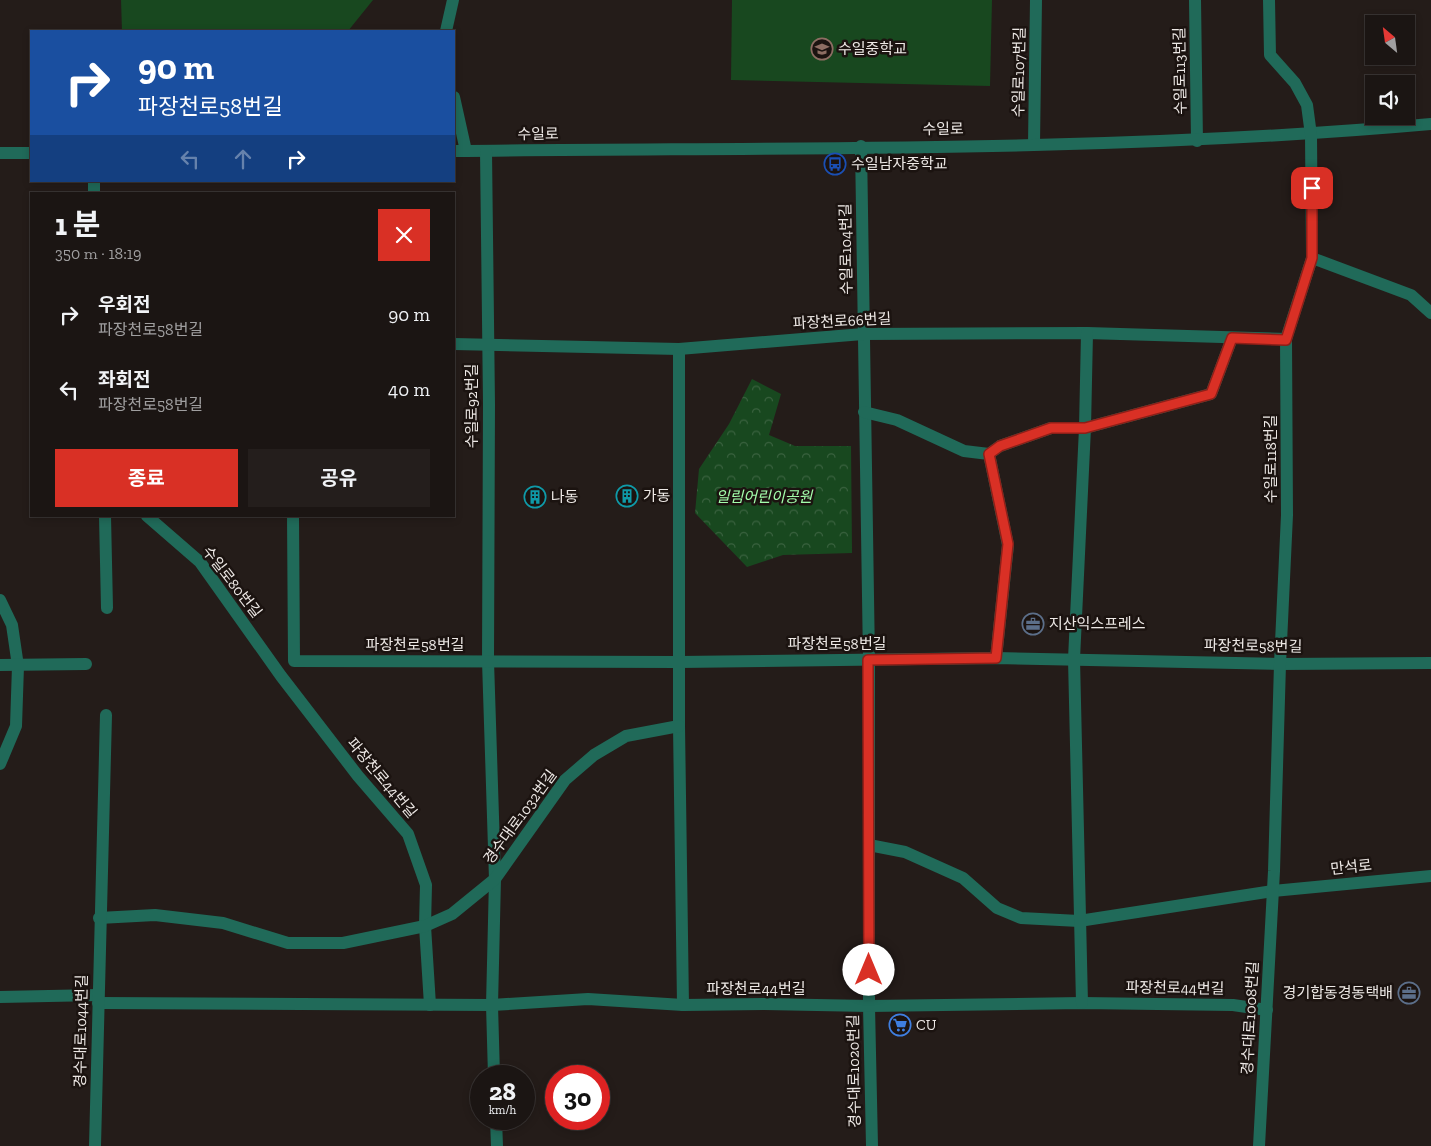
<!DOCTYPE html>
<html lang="ko">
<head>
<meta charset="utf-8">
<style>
  :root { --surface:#1b1513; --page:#241e1c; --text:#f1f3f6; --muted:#a09fa0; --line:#393433; --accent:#d93025 }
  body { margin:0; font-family:"Zilla Slab","Noto Sans KR",serif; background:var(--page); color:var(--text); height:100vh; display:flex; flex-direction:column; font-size:19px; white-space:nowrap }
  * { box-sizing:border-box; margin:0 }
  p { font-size:16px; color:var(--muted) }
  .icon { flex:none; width:28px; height:28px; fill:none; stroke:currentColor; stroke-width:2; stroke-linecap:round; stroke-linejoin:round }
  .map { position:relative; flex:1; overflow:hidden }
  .details { position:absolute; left:30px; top:192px; width:425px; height:325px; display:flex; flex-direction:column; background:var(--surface); border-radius:0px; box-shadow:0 2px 8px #0003,0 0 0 1px var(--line) }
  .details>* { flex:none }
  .hud { position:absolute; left:30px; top:30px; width:425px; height:152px; border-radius:0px; box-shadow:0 2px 8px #0003,0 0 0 1px var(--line); background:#1a4fa0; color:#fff; overflow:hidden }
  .needle { width:32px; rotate:331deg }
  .buttons { position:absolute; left:1365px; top:15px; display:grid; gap:10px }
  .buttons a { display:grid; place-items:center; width:50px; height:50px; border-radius:0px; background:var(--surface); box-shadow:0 2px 8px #0003,0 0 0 1px var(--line); font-size:25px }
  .speed { position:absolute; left:470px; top:1065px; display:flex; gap:10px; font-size:25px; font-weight:700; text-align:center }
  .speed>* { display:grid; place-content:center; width:65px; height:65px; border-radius:50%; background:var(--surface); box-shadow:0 2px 8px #0003,0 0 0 1px var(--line); line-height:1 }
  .speed small { font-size:12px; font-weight:400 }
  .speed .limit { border:8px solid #d22; background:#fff; color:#111 }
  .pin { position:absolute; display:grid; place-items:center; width:42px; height:42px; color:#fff; margin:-21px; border-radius:10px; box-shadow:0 2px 8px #0006 }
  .me { position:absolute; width:55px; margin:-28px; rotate:0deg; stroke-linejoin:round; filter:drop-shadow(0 0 4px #0008) }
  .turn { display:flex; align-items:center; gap:18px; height:105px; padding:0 25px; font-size:22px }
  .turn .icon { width:65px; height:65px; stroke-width:2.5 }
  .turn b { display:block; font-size:35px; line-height:42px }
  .lanes { display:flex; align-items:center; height:48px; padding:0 25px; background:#0003; justify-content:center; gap:25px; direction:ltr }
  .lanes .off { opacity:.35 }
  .round { display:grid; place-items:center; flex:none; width:52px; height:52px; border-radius:0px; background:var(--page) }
  .overview { display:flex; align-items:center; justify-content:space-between; height:85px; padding:0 25px }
  h1 { font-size:30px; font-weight:700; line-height:38px }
  .primary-button { display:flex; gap:10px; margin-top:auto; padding:10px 25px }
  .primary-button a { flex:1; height:58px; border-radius:0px; background:var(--accent); color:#fff; font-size:20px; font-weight:700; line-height:58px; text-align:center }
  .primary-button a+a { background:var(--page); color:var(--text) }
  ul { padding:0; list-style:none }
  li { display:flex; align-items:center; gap:15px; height:75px; padding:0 25px }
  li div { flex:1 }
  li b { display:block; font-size:19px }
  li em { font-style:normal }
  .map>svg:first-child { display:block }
</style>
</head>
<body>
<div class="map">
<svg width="1431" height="1146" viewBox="0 0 1431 1146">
  <defs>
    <pattern id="forest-crowns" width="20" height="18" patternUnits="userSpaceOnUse" patternTransform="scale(1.25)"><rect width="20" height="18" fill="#18481f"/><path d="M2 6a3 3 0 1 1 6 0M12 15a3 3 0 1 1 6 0" fill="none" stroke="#3a623f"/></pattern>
  </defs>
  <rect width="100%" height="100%" fill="#241c19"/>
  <g fill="#18481f">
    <path d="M121 0H373L348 31H122Z"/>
    <path d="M732 0H992L990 86 731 80Z"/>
  </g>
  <path fill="url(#forest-crowns)" d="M752 379 781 394 769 435 795 446H851L852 553 783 555 747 567 695 513 699 469 729 424Z"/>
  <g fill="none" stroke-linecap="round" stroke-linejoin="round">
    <g stroke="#206a59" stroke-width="12">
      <path d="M1195 0 1197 141"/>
      <path d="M446 31 453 0"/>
      <path d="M454 97 466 151"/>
      <path d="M1034 144 1036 0"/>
      <path d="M861 146 869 660V1006L872 1146"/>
      <path d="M454 151C779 147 1106 153 1431 124"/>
      <path d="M486 151 489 404 488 661 495 879 492 1005 494 1076"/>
      <path d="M0 153H31"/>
      <path d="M94 181V194"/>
      <path d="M1312 258 1411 295 1431 313"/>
      <path d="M454 344 679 349 863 334 1087 333 1286 339"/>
      <path d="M679 349V726L683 1005"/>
      <path d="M864 412 897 420 964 451 989 454 1000 446 1051 428H1085L1211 394 1232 338"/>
      <path d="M989 454 1008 545 996 658"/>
      <path d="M105 516 107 608"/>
      <path d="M147 516 200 562 281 676 358 776 408 834 426 885 425 926 430 1005"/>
      <path d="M293 516 294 661 679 662 996 658 1280 664 1431 663"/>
      <path d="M0 600 12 625 18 666 16 726 0 764"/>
      <path d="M0 665 86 664"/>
      <path d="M869 845 905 852 963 878 997 908 1021 918 1079 921 1273 891 1431 876"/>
      <path d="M99 918 155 915 223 923 288 943H343L425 926 452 914 495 879 565 780 594 755 626 736 679 726"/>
      <path d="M0 997 98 995"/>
      <path d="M98 1003 492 1005 588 999 683 1005 764 1004 869 1006 1082 1003 1233 1005 1267 1010"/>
      <path d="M1082 1003 1074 659 1085 428 1087 333"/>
      <path d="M496 1119 497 1146"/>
      <path d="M95 1146 106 715"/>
      <path d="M1259 1146 1274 871 1280 664 1287 515 1286 339 1312 258 1311 135 1307 105 1295 83 1270 55 1269 0"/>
    </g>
  </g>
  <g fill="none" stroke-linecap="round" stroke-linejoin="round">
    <g stroke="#8d1f18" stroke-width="12">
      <path id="route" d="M869 970 868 660 996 658 1008 544 989 454 1000 446 1051 428H1085L1211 394 1232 338 1286 340 1312 258V188"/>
    </g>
    <use href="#route" stroke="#d93025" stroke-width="9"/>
  </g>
  <defs>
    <g id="school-ring" transform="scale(1.125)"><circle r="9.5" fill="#1b1310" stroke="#8d6e63" stroke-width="1.5"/><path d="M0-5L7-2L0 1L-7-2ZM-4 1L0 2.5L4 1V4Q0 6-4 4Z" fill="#8d6e63"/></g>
    <g id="bus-ring" transform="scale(1.125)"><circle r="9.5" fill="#1b1310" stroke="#1a4fb4" stroke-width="1.5"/><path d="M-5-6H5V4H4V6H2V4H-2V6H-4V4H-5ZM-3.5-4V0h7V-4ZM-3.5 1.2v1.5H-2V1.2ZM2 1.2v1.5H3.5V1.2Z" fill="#1a4fb4"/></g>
    <g id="building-ring" transform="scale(1.125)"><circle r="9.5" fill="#1b1310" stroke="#0f9aa8" stroke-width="1.5"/><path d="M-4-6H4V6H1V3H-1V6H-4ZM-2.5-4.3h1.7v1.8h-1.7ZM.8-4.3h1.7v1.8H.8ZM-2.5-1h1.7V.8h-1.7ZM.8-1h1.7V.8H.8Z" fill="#0f9aa8"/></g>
    <g id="office-ring" transform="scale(1.125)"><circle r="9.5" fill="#1b1310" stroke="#5c6f8a" stroke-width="1.5"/><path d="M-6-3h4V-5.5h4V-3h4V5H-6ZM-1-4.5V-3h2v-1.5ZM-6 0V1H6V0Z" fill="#5c6f8a"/></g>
    <g id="supermarket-ring" transform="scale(1.125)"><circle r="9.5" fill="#1b1310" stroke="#3f7fe0" stroke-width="1.5"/><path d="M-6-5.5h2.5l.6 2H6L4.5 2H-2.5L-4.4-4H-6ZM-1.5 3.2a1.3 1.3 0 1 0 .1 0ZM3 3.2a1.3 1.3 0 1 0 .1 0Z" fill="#3f7fe0"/></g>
  </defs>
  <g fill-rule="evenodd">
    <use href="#school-ring" x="822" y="49"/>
    <use href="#bus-ring" x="835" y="164"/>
    <use href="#building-ring" x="627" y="496"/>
    <use href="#building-ring" x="535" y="497"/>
    <use href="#office-ring" x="1033" y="624"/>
    <use href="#office-ring" x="1409" y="993"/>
    <use href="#supermarket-ring" x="900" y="1025"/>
  </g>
  <g text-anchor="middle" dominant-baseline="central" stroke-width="5" stroke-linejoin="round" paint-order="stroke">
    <g font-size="15" fill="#ede8e5" stroke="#1b1310" text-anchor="start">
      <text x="838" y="49">수일중학교</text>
      <text x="851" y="164">수일남자중학교</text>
      <text x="643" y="496">가동</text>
      <text x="551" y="497">나동</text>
      <text x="1049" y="624">지산익스프레스</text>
      <text x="1393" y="993" text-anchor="end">경기합동경동택배</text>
      <text x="916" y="1025">CU</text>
    </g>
    <g font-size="15" fill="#ede8e5" stroke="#1b1310">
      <text transform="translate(1180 71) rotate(-91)">수일로113번길</text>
      <text transform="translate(1019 72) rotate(-89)">수일로107번길</text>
      <text transform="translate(943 129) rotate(-1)">수일로</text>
      <text transform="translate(538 134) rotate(-1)">수일로</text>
      <text transform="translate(846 249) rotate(-91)">수일로104번길</text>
      <text transform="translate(842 321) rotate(-3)">파장천로66번길</text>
      <text transform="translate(472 406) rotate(-90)">수일로92번길</text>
      <text transform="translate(1271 459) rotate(-90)">수일로118번길</text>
      <text transform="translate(232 582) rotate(52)">수일로80번길</text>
      <text x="837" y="644">파장천로58번길</text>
      <text x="415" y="645">파장천로58번길</text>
      <text transform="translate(1253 646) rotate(1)">파장천로58번길</text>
      <text transform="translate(382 778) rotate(50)">파장천로44번길</text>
      <text transform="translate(520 817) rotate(-54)">경수대로1032번길</text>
      <text transform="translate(1351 867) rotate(-6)">만석로</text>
      <text transform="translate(1175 988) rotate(1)">파장천로44번길</text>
      <text x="756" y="989">파장천로44번길</text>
      <text transform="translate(1250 1018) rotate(-87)">경수대로1008번길</text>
      <text transform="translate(81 1031) rotate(-89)">경수대로1044번길</text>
      <text transform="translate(854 1071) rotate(-91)">경수대로1020번길</text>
    </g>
    <g font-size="15" font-style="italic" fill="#a3feab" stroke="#1b1310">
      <text x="764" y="497">일림어린이공원</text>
    </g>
  </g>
</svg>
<div class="buttons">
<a><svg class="needle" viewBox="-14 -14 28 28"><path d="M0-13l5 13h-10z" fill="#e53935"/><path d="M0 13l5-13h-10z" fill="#a09fa0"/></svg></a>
<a><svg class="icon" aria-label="sound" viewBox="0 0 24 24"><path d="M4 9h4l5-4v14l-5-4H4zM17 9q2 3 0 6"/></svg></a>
</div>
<div class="speed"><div>28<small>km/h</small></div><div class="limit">30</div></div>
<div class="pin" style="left:1312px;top:188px;background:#d93025"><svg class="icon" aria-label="arrive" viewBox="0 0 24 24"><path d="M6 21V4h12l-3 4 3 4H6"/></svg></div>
<svg class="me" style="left:869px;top:970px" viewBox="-20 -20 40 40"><circle r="19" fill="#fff"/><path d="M0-13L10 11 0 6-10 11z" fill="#d93025"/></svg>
<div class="hud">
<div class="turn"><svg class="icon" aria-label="right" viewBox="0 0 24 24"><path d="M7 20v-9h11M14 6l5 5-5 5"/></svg><div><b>90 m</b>파장천로58번길</div></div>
<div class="lanes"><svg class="icon off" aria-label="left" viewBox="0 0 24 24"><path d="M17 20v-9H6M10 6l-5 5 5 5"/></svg><svg class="icon off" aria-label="ahead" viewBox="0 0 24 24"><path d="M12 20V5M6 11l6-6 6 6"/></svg><svg class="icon" aria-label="right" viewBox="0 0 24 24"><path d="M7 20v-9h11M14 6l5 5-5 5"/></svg></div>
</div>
<section class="details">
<div class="overview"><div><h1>1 분</h1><p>350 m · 18:19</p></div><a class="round" style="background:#d93025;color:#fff"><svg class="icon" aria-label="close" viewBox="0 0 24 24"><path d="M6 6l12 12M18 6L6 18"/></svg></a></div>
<ul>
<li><svg class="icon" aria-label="right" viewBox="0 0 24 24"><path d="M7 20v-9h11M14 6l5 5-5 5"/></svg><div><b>우회전</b><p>파장천로58번길</p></div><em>90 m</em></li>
<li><svg class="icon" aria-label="left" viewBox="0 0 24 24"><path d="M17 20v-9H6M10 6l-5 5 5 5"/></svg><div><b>좌회전</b><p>파장천로58번길</p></div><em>40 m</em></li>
</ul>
<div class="primary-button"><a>종료</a><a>공유</a></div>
</section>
</div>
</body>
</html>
